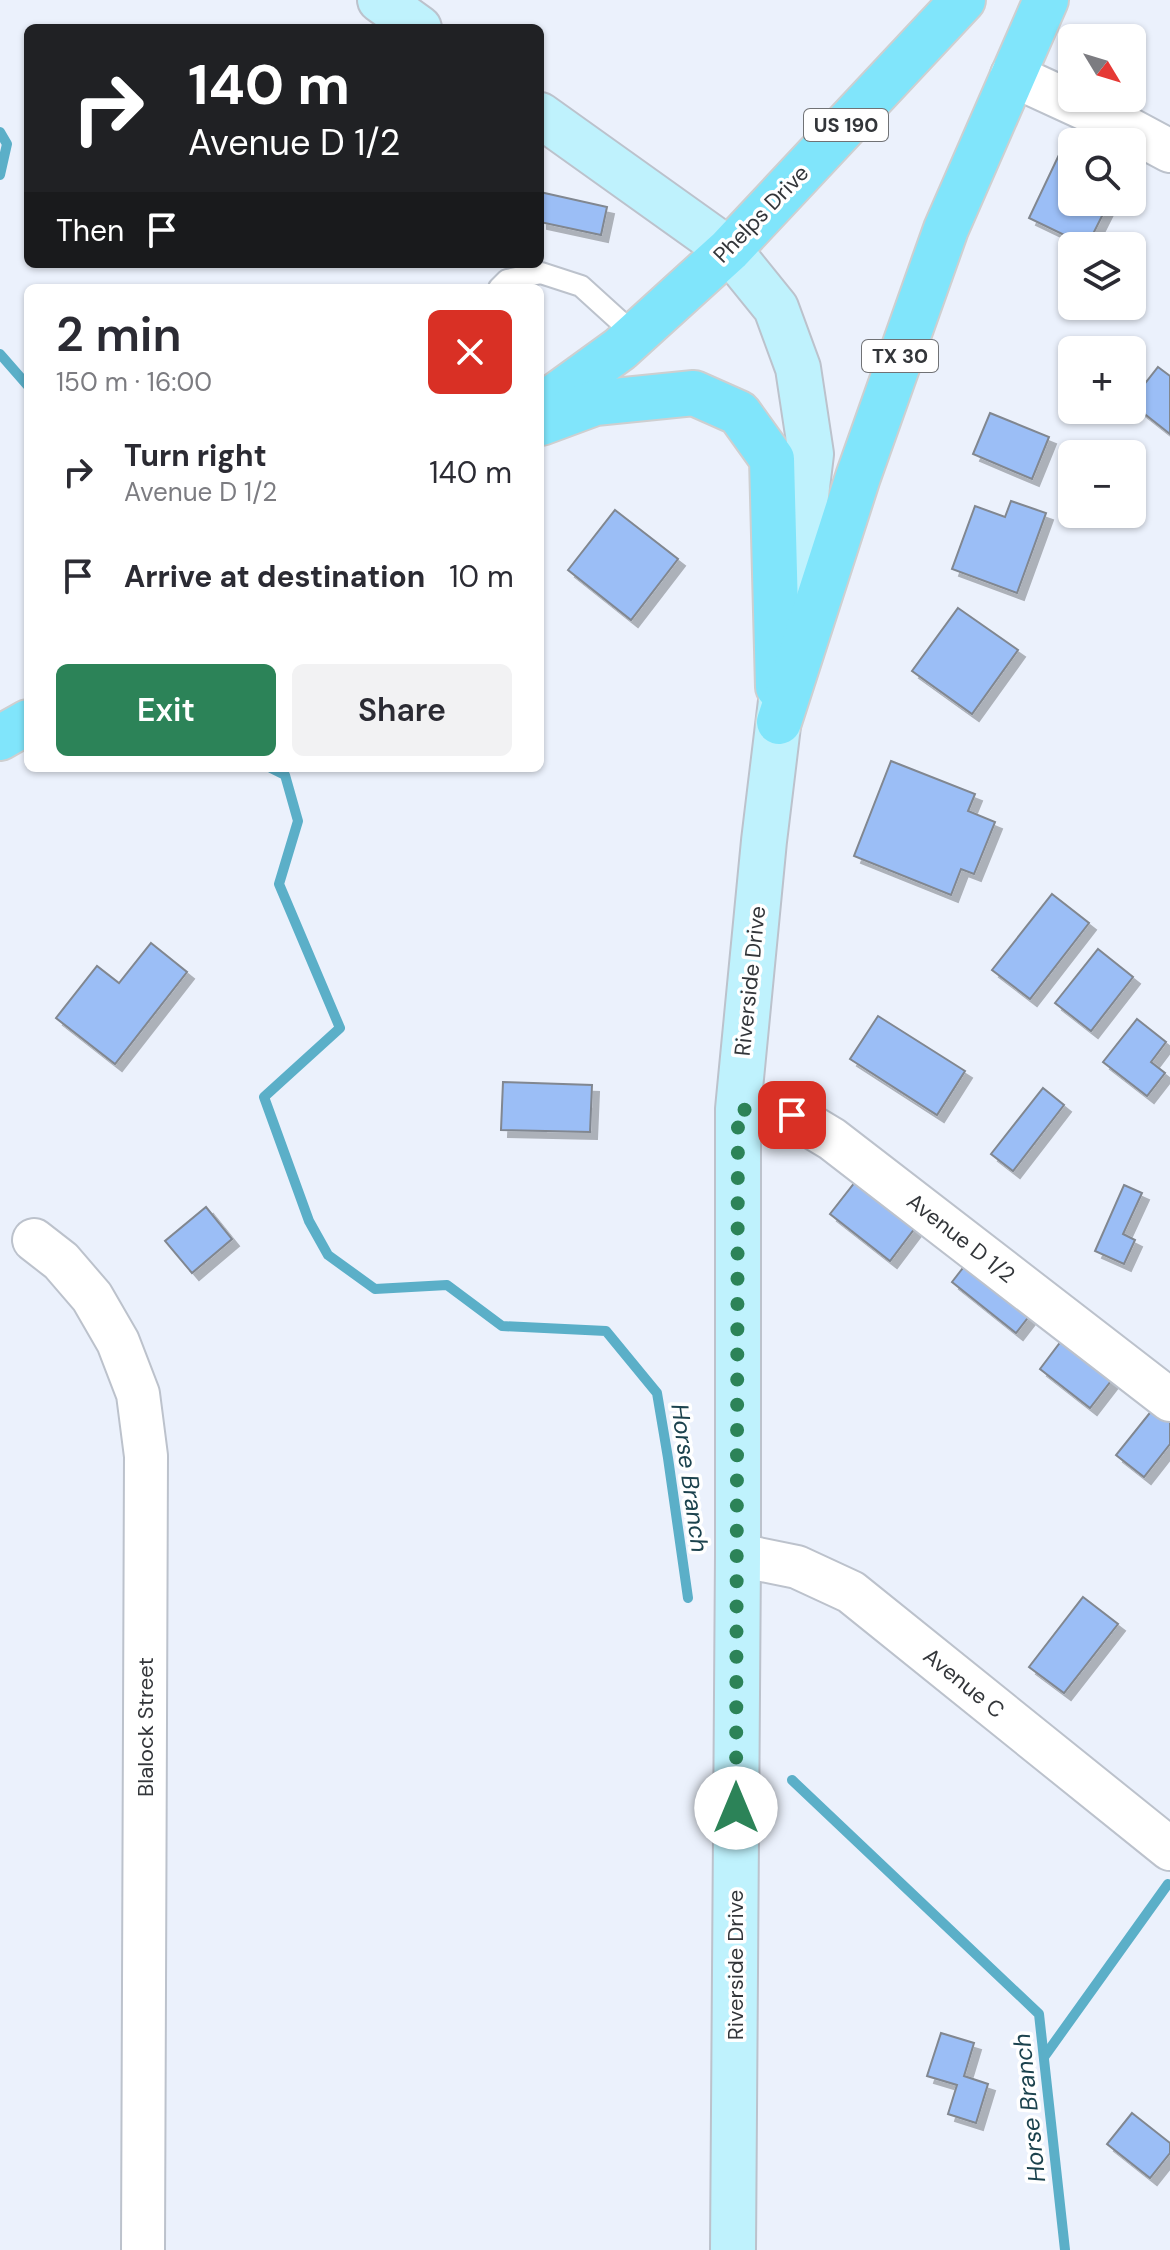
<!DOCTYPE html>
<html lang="en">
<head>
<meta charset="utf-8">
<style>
  :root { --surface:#fff; --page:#f2f2f3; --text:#2b2b33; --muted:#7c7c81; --accent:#2c8358 }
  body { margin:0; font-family:"DM Sans",sans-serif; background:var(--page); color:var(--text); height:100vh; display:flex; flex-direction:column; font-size:30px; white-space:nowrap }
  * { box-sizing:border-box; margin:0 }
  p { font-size:26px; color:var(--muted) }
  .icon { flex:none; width:44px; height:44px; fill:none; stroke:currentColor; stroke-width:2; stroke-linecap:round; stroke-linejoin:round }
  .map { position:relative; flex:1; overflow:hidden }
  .side { position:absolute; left:24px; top:284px; width:520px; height:488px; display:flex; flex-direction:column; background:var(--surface); border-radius:12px; box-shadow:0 2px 6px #0004 }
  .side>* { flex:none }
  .hud { position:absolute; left:24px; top:24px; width:520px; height:244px; border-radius:12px; box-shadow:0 2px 6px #0004; background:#202124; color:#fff; overflow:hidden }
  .needle { width:52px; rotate:128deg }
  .buttons { position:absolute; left:1058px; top:24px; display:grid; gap:16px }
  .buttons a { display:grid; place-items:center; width:88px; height:88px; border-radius:12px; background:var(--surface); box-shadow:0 2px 6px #0004; font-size:40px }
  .pin { position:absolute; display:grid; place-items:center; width:68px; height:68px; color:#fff; margin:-34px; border-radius:16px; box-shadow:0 4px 12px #0006 }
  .me { position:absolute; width:88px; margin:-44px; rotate:0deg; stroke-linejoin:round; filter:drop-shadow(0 0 6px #0008) }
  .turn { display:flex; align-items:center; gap:28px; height:168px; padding:0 32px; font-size:36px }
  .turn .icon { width:104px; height:104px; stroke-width:2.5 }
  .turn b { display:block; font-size:56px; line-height:68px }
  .then { display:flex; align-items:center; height:76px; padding:0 32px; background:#0003; gap:16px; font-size:30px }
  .round { display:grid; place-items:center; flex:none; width:84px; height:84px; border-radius:12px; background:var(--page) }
  .head { display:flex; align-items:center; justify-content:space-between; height:136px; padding:0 32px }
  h1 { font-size:48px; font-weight:600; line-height:60px }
  .action { display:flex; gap:16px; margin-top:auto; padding:16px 32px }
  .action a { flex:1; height:92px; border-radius:12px; background:var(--accent); color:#fff; font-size:32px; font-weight:600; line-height:92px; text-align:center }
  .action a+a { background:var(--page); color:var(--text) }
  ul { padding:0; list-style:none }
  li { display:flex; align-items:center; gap:24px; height:104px; padding:0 32px }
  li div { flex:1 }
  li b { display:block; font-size:30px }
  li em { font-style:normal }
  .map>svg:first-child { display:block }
</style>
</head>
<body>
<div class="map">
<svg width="1170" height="2250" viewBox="0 0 1170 2250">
  <defs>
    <filter id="shadow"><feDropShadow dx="7" dy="7" stdDeviation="0" flood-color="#0004"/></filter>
  </defs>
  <rect width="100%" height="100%" fill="#ebf1fc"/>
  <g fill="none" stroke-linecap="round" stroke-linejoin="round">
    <g stroke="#5bafc8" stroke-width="10">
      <path d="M0 132 7 144 0 175"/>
      <path d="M0 354 28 386"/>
      <path d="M271 768 285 775 298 821 279 884 340 1028 264 1097 309 1221 328 1255 375 1289 447 1285 502 1326 606 1331 657 1393 668 1458 688 1598"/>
      <path d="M792 1780 1039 2014 1065 2250"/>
      <path d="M1044 2057 1168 1884"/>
    </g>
  </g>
  <g fill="#9bbef6" stroke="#818790" stroke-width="2" filter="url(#shadow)">
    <path d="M1067 138 1074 142H1072V202H1109L1087 246 1029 218Z"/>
    <path d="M540 192 607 207 601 235 540 222Z"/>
    <path d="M1158 367 1170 376V434L1132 404V400Z"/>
    <path d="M990 413 1049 437 1032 479 973 454Z"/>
    <path d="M1011 501 1046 513 1017 593 952 569 975 506 1005 517Z"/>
    <path d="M615 510 678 559 631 620 568 570Z"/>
    <path d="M958 608 1018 650 972 714 912 671Z"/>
    <path d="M891 761 975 794 968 811 995 822 974 874 961 869 951 895 854 856Z"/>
    <path d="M1052 894 1089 923 1030 999 992 970Z"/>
    <path d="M151 943 187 972 115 1064 56 1018 97 966 119 983Z"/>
    <path d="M1098 949 1133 977 1091 1031 1055 1003Z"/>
    <path d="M878 1016 965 1071 937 1115 850 1059Z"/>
    <path d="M1137 1019 1166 1042 1151 1062 1165 1073 1147 1096 1103 1062Z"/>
    <path d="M503 1082 592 1085 590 1132 501 1130Z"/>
    <path d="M1043 1088 1064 1105 1013 1171 991 1154Z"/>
    <path d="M859 1177 918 1224 890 1261 830 1214Z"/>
    <path d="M1124 1185 1142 1193 1123 1234 1135 1240 1124 1264 1095 1251Z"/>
    <path d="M206 1207 232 1239 192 1273 165 1241Z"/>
    <path d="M966 1264 1030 1315 1016 1333 952 1282Z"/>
    <path d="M1071 1328 1121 1368 1090 1408 1040 1369Z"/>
    <path d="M1161 1399 1170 1406V1444L1144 1477 1116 1455Z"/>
    <path d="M1083 1597 1118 1624 1064 1693 1029 1667Z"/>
    <path d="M941 2033 974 2043 964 2076 988 2084 976 2123 948 2114 957 2085 927 2076Z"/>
    <path d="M1132 2113 1170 2143V2153L1150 2178 1107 2144Z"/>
  </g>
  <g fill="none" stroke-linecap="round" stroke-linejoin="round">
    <g stroke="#bcc2cc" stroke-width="24">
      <path id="lane" d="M499 288 507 280 541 273 581 286 635 335"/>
    </g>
    <g stroke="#bcc2cc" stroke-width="46">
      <g id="street">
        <path d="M1012 75 1127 128 1170 151"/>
        <path d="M738 1109 792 1115 832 1139 1170 1400"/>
        <path d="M34 1240 61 1261 92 1297 118 1342 138 1394 146 1456 143 2250"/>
        <path d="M738 1555 797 1567 851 1592 1170 1849"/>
      </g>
    </g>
    <g stroke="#bcc2cc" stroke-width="48">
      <g id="secondary">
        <path d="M380 0 419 28"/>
        <path d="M540 115 729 250 776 308 798 368 811 454 764 841 738 1109V1555L733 2250"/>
      </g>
    </g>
    <g stroke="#cecfd0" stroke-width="48">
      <g id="primary">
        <path d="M540 407 620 349 729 250 963 0"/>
        <path d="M541 423 595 403 694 393 739 413 772 459 778 687"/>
        <path d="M779 722 858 477 946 229 1046 0"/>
        <path d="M0 738 28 722"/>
      </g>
    </g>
    <use href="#lane" stroke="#fff" stroke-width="20"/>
    <use href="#street" stroke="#fff" stroke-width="42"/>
    <use href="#secondary" stroke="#bff2fd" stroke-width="44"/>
    <use href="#primary" stroke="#80e5fb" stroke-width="44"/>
  </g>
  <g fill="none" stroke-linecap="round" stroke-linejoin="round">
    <path stroke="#2c8358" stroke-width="14" stroke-dasharray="0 25.2" d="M736 1808 738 1109 792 1115"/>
  </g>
  <g text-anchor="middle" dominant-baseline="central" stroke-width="7" stroke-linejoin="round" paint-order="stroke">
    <g fill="#fff" stroke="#707275" stroke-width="2">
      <rect x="804" y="109" width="84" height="32" rx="6"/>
      <rect x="862" y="340" width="76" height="32" rx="6"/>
    </g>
    <g font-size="20" font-weight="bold" fill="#33363a">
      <text x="846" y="125">US 190</text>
      <text x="900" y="356">TX 30</text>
    </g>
    <g font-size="22" fill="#33363a" stroke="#fff">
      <text transform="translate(761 214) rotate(-46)">Phelps Drive</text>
      <text transform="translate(750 981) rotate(-84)">Riverside Drive</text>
      <text transform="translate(961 1238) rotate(38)">Avenue D 1/2</text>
      <text transform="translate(964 1683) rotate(39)">Avenue C</text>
      <text transform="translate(145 1727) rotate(-90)">Blalock Street</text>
      <text transform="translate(735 1965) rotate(-90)">Riverside Drive</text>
    </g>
    <g font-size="24" font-style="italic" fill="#1b424d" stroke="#fff">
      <text transform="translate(690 1478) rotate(82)">Horse Branch</text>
      <text transform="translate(1029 2108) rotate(-96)">Horse Branch</text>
    </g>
  </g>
</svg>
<div class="buttons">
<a><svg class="needle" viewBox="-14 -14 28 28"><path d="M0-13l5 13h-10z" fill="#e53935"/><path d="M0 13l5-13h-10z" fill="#7c7c81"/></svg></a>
<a><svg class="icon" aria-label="search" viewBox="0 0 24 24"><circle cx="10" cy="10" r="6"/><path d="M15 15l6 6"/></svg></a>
<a><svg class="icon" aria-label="layers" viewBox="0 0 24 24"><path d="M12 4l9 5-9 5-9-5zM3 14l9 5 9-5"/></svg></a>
<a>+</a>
<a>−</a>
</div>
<div class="pin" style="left:792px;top:1115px;background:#d93025"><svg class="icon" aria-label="arrive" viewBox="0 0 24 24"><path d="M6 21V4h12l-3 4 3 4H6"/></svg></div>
<svg class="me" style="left:736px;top:1808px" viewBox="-20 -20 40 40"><circle r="19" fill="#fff"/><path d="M0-13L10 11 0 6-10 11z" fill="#2c8358"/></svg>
<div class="hud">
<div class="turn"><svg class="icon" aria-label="right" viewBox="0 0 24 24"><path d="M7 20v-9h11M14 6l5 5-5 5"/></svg><div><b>140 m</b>Avenue D 1/2</div></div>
<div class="then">Then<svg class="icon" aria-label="arrive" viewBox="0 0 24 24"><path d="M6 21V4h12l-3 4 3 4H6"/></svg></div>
</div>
<section class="side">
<div class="head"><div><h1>2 min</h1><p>150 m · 16:00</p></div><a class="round" style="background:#d93025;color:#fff"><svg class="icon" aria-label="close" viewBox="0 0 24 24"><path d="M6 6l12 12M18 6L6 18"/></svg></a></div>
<ul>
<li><svg class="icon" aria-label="right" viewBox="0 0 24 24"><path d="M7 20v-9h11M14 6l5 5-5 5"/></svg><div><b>Turn right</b><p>Avenue D 1/2</p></div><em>140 m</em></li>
<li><svg class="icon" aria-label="arrive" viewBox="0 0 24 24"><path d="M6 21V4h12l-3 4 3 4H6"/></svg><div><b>Arrive at destination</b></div><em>10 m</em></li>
</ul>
<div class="action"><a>Exit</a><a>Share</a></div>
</section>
</div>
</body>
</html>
